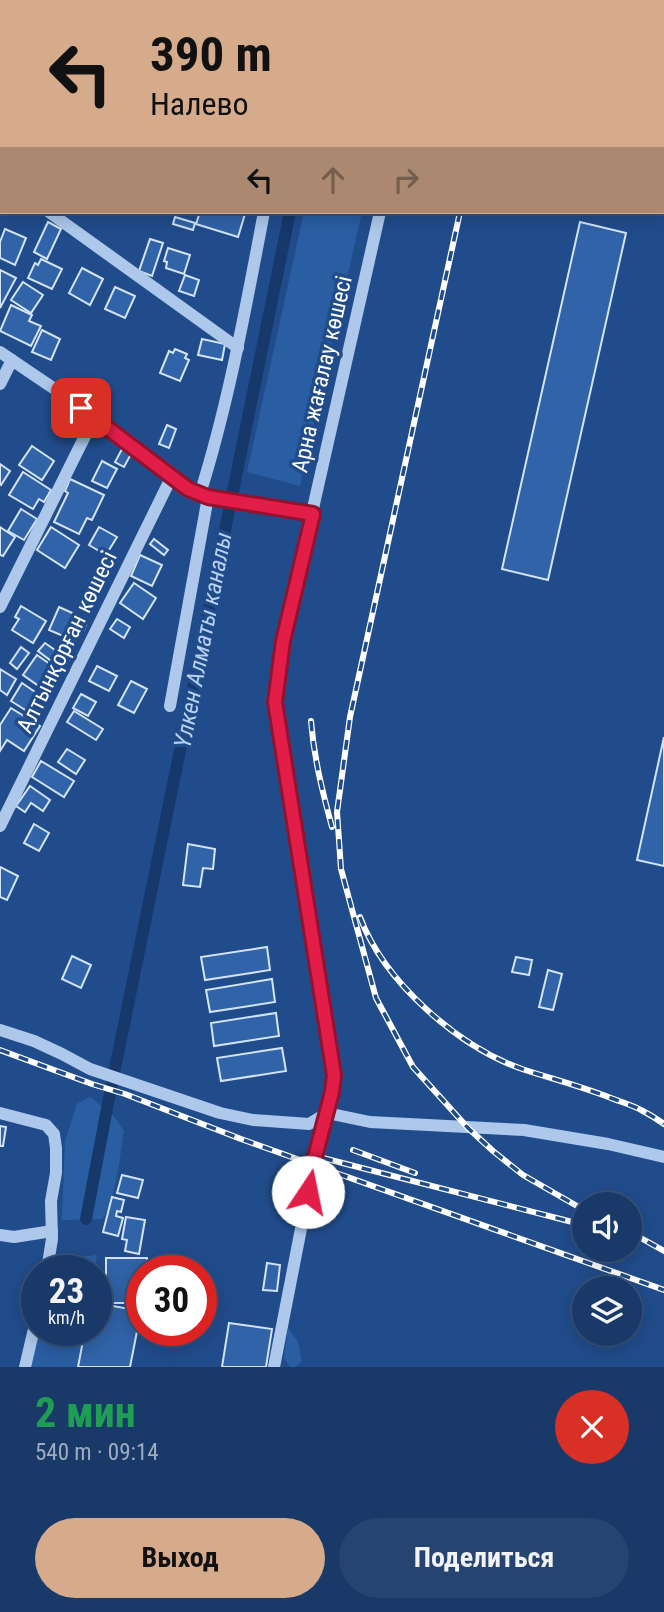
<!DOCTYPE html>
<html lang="ru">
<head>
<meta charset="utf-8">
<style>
  :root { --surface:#193968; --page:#264471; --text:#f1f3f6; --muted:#9facc0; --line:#37537c; --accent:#d6ab8b }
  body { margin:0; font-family:"Roboto Condensed",sans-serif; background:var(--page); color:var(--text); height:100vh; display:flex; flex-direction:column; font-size:26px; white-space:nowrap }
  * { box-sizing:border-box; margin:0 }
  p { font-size:23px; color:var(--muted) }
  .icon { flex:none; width:38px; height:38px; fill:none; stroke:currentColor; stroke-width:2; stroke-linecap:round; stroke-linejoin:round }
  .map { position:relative; height:1367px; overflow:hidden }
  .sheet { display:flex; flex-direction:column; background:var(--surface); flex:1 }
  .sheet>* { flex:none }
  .hud { position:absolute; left:0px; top:0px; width:665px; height:214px; box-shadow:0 4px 18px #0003,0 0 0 2px var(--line); background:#d6ab8b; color:#111; overflow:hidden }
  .buttons { position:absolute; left:572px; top:1192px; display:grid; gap:14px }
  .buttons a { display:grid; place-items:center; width:70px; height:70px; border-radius:50%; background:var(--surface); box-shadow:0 4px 18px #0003,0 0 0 2px var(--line); font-size:35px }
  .speed { position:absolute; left:21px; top:1255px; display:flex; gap:14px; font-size:35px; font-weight:700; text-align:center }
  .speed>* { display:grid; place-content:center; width:91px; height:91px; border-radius:50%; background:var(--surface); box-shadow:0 4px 18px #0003,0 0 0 2px var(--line); line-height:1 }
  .speed small { font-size:18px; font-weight:400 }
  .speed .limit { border:10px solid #d22; background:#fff; color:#111 }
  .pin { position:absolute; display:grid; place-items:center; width:60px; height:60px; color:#fff; margin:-30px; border-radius:14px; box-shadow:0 4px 10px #0006 }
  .me { position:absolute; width:77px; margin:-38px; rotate:11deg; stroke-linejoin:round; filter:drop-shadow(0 0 5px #0008) }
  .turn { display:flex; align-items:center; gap:24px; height:147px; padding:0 35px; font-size:32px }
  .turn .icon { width:91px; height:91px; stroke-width:2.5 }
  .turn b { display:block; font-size:49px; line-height:60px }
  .lanes { display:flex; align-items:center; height:66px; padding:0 35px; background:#0003; justify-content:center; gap:35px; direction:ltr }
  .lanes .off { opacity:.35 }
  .round { display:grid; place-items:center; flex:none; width:74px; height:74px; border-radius:37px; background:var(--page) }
  .summary { display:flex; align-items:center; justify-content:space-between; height:119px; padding:0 35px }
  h1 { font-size:42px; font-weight:700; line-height:52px; color:#1e9e55 }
  .primary-button { display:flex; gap:14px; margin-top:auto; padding:14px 35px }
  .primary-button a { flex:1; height:80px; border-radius:42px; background:var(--accent); color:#111; font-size:28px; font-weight:700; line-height:80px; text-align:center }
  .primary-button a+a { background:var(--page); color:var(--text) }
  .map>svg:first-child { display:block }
</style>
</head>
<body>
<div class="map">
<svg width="664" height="1367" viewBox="0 0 664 1367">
  <rect width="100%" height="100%" fill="#214c8b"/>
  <g fill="#2a5ea3">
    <path d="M304 212H362L300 486 247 472Z"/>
    <path d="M90 1097 113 1115 124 1131C120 1153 116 1204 102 1219L62 1220 65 1141 77 1104Z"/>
    <path d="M97 1255 95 1270H47L48 1260Z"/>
    <path d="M288 1328 298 1342 302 1361 295 1367H290L284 1358Z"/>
    <path d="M37 1330H84L78 1367H25Z"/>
  </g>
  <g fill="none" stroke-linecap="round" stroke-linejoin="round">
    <g stroke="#16386a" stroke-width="12">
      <path d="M333 2 334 0"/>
      <path d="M86 1219 110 1093 290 212"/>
    </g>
  </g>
  <g fill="#3063a8" stroke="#d2e3f8" stroke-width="2">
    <path d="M200 212H237L245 214 238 237 196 224Z"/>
    <path d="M175 217 195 223 193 230 173 224Z"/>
    <path d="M48 222 61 229 47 259 34 252Z"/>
    <path d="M580 222 626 233 548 580 502 569Z"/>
    <path d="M5 229 26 238 15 265 0 258V242Z"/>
    <path d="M150 239 163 243 152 276 139 271Z"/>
    <path d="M168 248 190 255 184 274 166 268 167 262 164 261Z"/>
    <path d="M41 259 62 269 52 289 28 278 35 263 38 265Z"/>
    <path d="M82 268 103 279 90 305 69 293Z"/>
    <path d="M0 270 16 278 0 308Z"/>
    <path d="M185 275 199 280 194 296 179 291Z"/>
    <path d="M23 282 43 295 31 313 11 300Z"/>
    <path d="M115 287 135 296 125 318 105 309Z"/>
    <path d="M11 305 32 315 29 321 41 326 31 346 0 331Z"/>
    <path d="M42 330 60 339 51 360 32 352Z"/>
    <path d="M202 339 225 344 222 360 198 355Z"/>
    <path d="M175 349 187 354 185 358 189 360 180 381 160 373 169 351 173 353Z"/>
    <path d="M167 425 176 429 169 448 159 444Z"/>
    <path d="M32 446 54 461 42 480 19 465Z"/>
    <path d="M122 449 131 454 124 467 115 462Z"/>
    <path d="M102 461 117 469 107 488 92 481Z"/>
    <path d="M0 464 10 471 1 485 0 484Z"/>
    <path d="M23 472 51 490 44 502 39 499 33 509 9 495Z"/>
    <path d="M70 479 104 495 92 520 87 518 79 534 54 522 68 493 65 491Z"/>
    <path d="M21 509 37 519 24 540 8 531Z"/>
    <path d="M0 527 15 537 3 556 0 555Z"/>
    <path d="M51 527 79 545 65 568 37 550Z"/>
    <path d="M99 527 117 537 106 555 89 545Z"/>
    <path d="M154 539 168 550 164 555 150 544Z"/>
    <path d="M140 555 162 565 152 586 131 576Z"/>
    <path d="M134 583 156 598 143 619 120 603Z"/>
    <path d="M21 606 46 621 33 643 12 630 19 619 15 617Z"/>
    <path d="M59 607 88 620 84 630 80 628 75 641 49 630Z"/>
    <path d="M117 619 130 627 124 638 110 629Z"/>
    <path d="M45 643 69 660 62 669 38 651Z"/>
    <path d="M21 647 29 653 17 669 10 663Z"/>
    <path d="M37 655 57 669 43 689 23 675Z"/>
    <path d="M97 666 117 676 109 691 89 681Z"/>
    <path d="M0 669 16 679 7 695 0 690Z"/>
    <path d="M131 681 147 689 134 713 118 705Z"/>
    <path d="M22 683 41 696 30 713 11 701Z"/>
    <path d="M81 694 96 702 88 716 73 708Z"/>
    <path d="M11 708 40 726 24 751 7 740 0 751V725Z"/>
    <path d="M74 711 103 729 96 740 67 722Z"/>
    <path d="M664 737V866L637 860Z"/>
    <path d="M67 749 85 760 76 774 58 762Z"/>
    <path d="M41 761 74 781 64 797 32 777Z"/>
    <path d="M30 786 50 800 43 811 31 803 25 812 16 806Z"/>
    <path d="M34 824 49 833 39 851 24 843Z"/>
    <path d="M188 844 215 849 213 869 203 868 200 887 183 885Z"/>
    <path d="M0 867 18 876 7 900 0 897Z"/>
    <path d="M267 947 270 970 205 980 201 957Z"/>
    <path d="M72 956 91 965 81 988 62 979Z"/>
    <path d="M516 957 532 960 529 975 512 972Z"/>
    <path d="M548 970 562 974 553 1010 539 1007Z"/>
    <path d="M272 979 275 1002 210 1012 206 990Z"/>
    <path d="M276 1013 279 1036 214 1046 211 1023Z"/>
    <path d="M282 1048 286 1071 221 1081 217 1058Z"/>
    <path d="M0 1126 6 1127 3 1146H0Z"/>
    <path d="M122 1175 143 1180 138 1198 117 1193Z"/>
    <path d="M112 1197 124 1200 121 1212 117 1211 116 1216 123 1218 118 1236 103 1232Z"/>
    <path d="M126 1217 145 1220 139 1254 125 1251 127 1240 122 1239Z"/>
    <path d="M106 1258H147V1270H142V1303H106Z"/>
    <path d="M267 1263 280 1265 277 1291 263 1290Z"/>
    <path d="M96 1303 141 1311 130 1367H78L85 1330H96Z"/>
    <path d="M229 1323 272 1329 266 1367H222Z"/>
  </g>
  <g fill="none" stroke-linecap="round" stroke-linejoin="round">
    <g stroke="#adc8eb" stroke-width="12">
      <path d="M90 0 95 2"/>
      <path d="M309 2 310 0"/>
      <path d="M427 2V0"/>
      <path d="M0 76 2 77"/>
      <path d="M663 119 664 120"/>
      <path d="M0 176 2 178"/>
      <path d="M49 212 238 348"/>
      <path d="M0 352 68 398 147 459 188 489 208 497 313 514"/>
      <path d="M0 384 12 360"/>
      <path d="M200 494C229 402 246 306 264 212"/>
      <path d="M0 607 94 418"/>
      <path d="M170 706 208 497"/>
      <path d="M0 826 172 476"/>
      <path d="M0 1030 34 1041 62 1054 90 1069 220 1113 253 1120 309 1124 327 1113"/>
      <path d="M0 1113 46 1125 54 1134 56 1148V1173L51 1201 52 1239 47 1270"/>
      <path d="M327 1113 370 1122 524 1130 608 1144 664 1157"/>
      <path d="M0 1235 14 1237 52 1231"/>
      <path d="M25 1367 37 1316"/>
      <path d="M274 1367 315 1157 332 1092 334 1075 275 702 283 641 380 212"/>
    </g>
    <g stroke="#fff" stroke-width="6">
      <g id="rail">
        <path d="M460 212 350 717 337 812 341 869 376 998 413 1067 468 1128 493 1151 523 1175 584 1210"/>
        <path d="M311 721C314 758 322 790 332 827"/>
        <path d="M360 917C384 982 459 1048 525 1070 553 1079 583 1087 611 1098 621 1102 632 1105 641 1110 649 1114 657 1119 664 1124"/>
        <path d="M0 1050 92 1084 125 1094 241 1139 664 1290"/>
        <path d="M353 1150 415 1173"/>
        <path d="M323 1158 584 1225"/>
        <path d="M630 1232 664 1251"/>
      </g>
    </g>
    <use href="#rail" stroke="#214c8b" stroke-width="3.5" stroke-dasharray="10" stroke-linecap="butt"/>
  </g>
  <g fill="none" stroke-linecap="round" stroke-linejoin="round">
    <g stroke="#92132f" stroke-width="18">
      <path id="route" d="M81 408 188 489 208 497 313 514 283 641 275 702 334 1075 332 1092 315 1157 308 1192"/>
    </g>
    <use href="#route" stroke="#e11d48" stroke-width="12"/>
  </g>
  <g text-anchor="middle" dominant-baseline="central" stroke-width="7" stroke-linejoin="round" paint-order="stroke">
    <g font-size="23" fill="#fff" stroke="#214c8b">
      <text transform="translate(322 374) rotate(-77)">Арна жағалау көшесі</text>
      <text transform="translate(67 642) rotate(-64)">Алтынқорған көшесі</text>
    </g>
    <g font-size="24" font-style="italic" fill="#b9d2f2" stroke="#214c8b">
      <text transform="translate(203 640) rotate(-79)">Үлкен Алматы каналы</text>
    </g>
  </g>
</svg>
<div class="buttons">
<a><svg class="icon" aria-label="sound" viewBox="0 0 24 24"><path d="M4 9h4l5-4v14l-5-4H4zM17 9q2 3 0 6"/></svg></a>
<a><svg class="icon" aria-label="layers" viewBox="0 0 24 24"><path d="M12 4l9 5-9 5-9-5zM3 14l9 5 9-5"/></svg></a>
</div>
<div class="speed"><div>23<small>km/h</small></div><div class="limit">30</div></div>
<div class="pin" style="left:81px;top:408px;background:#d93025"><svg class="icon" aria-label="arrive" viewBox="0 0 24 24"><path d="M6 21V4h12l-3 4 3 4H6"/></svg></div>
<svg class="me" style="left:308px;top:1192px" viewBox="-20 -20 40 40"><circle r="19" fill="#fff"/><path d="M0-13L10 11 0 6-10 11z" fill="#e11d48"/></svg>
<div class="hud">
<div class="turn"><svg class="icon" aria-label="left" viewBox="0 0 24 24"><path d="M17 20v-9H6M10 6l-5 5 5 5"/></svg><div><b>390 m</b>Налево</div></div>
<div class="lanes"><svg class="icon" aria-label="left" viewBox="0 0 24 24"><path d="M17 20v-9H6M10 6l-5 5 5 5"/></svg><svg class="icon off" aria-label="ahead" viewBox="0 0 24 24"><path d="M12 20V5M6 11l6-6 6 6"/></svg><svg class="icon off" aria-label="right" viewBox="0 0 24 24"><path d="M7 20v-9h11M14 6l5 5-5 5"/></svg></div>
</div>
</div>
<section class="sheet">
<div class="summary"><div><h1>2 мин</h1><p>540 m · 09:14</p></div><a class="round" style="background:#d93025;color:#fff"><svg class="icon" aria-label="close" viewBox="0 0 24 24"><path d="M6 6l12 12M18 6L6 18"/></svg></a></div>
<div class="primary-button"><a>Выход</a><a>Поделиться</a></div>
</section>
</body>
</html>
